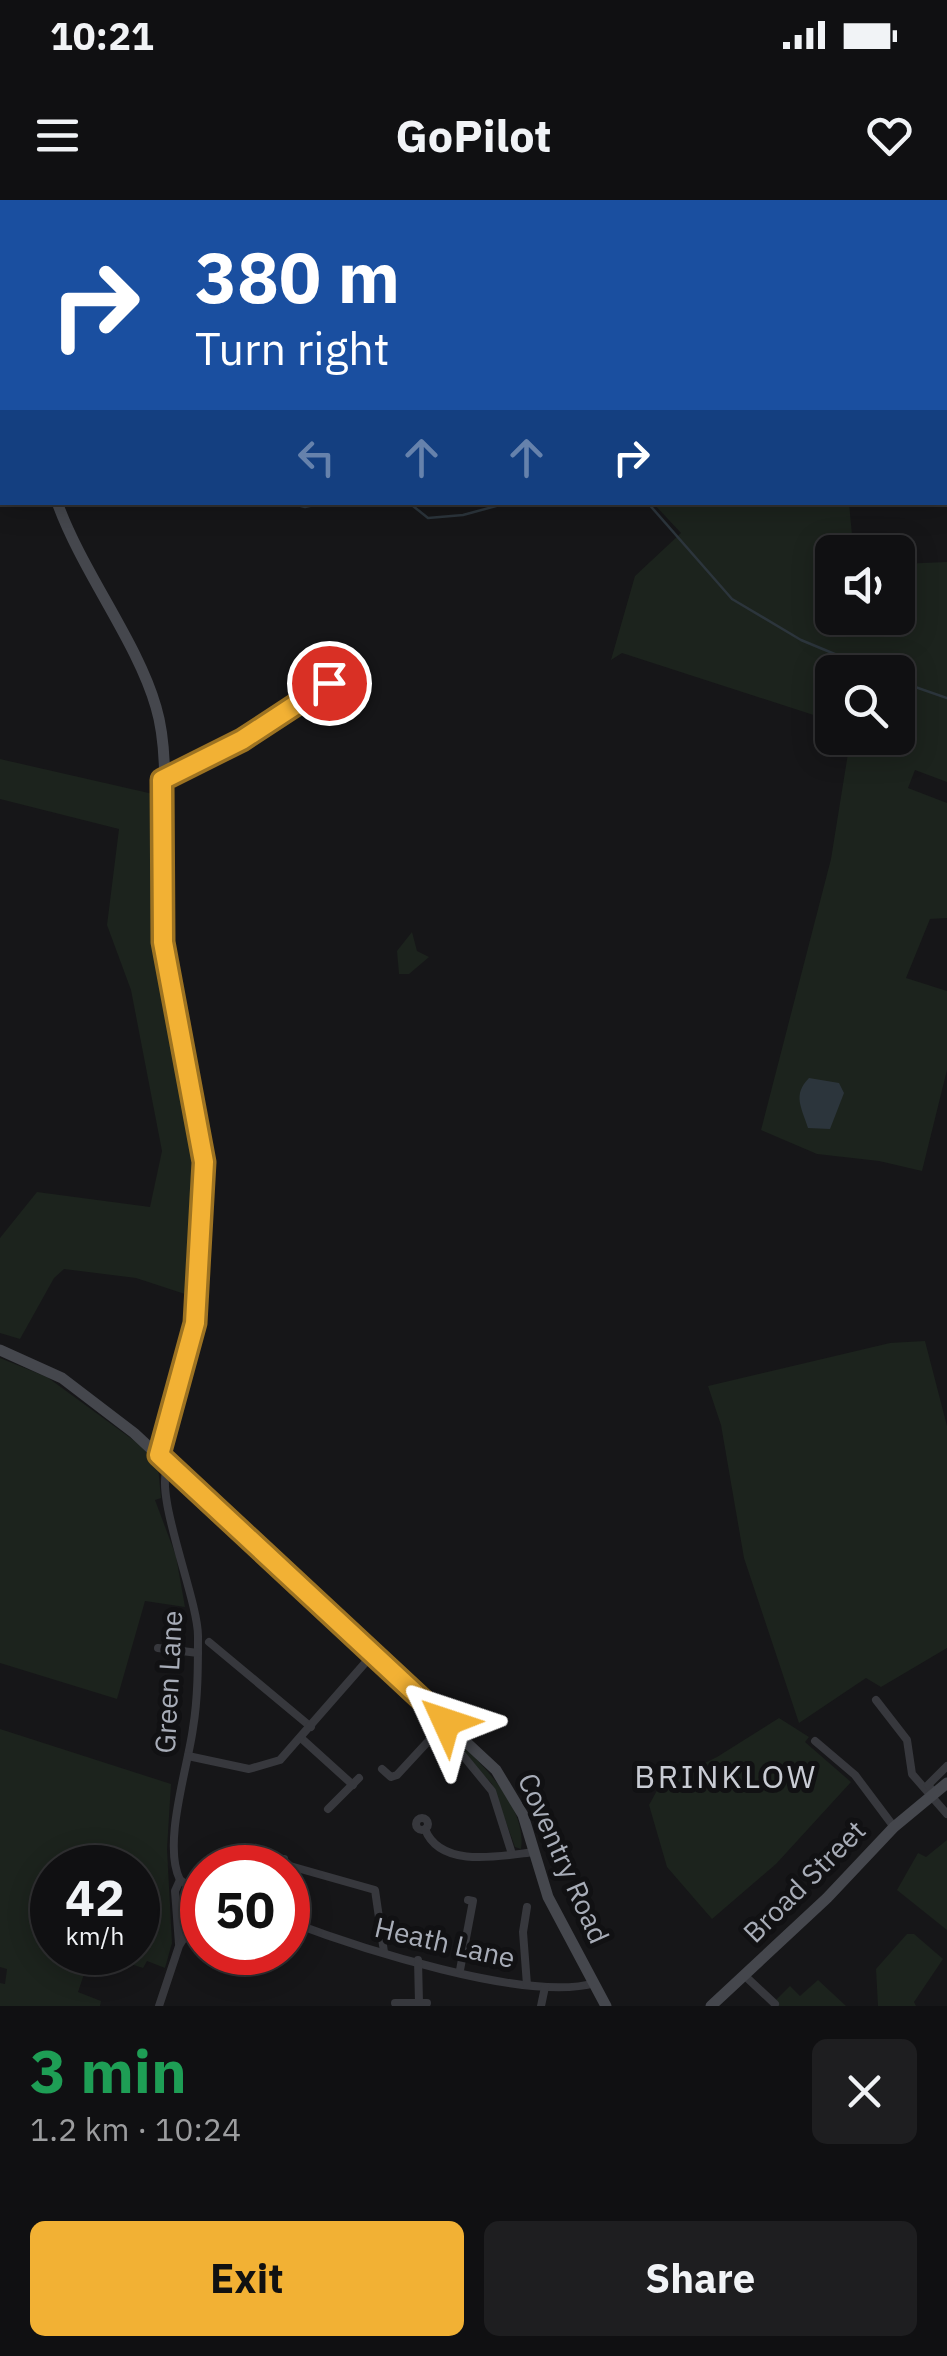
<!DOCTYPE html>
<html lang="en">
<head>
<meta charset="utf-8">
<style>
  :root { --surface:#101012; --page:#1e1e20; --text:#f1f3f6; --muted:#9c9d9f; --line:#303032; --accent:#f2b134 }
  body { margin:0; font-family:"IBM Plex Sans",sans-serif; background:var(--page); color:var(--text); height:100vh; display:flex; flex-direction:column; font-size:38px; white-space:nowrap }
  * { box-sizing:border-box; margin:0 }
  p { font-size:32px; color:var(--muted) }
  .icon { flex:none; width:55px; height:55px; fill:none; stroke:currentColor; stroke-width:2; stroke-linecap:round; stroke-linejoin:round }
  .map { position:relative; height:1806px; overflow:hidden }
  .side { display:flex; flex-direction:column; background:var(--surface); flex:1 }
  .side>* { flex:none }
  .guide { position:absolute; left:0px; top:0px; width:948px; height:305px; box-shadow:0 5px 25px #0003,0 0 0 2px var(--line); background:#1a4fa0; color:#fff; overflow:hidden }
  .buttons { position:absolute; left:815px; top:335px; display:grid; gap:20px }
  .buttons a { display:grid; place-items:center; width:100px; height:100px; border-radius:15px; background:var(--surface); box-shadow:0 5px 25px #0003,0 0 0 2px var(--line); font-size:50px }
  .speed { position:absolute; left:30px; top:1645px; display:flex; gap:20px; font-size:50px; font-weight:700; text-align:center }
  .speed>* { display:grid; place-content:center; width:130px; height:130px; border-radius:50%; background:var(--surface); box-shadow:0 5px 25px #0003,0 0 0 2px var(--line); line-height:1 }
  .speed small { font-size:25px; font-weight:400 }
  .speed .limit { border:15px solid #d22; background:#fff; color:#111 }
  .pin { position:absolute; display:grid; place-items:center; width:85px; height:85px; color:#fff; margin:-42px; border:5px solid #fff; border-radius:50%; box-shadow:0 2px 10px #0007 }
  .me { position:absolute; width:110px; margin:-55px; rotate:312deg; stroke-linejoin:round; filter:drop-shadow(0 0 8px #0008) }
  .turn { display:flex; align-items:center; gap:35px; height:210px; padding:0 30px; font-size:45px }
  .turn .icon { width:130px; height:130px; stroke-width:2.5 }
  .turn b { display:block; font-size:70px; line-height:85px }
  .lanes { display:flex; align-items:center; height:95px; padding:0 30px; background:#0003; justify-content:center; gap:50px; direction:ltr }
  .lanes .off { opacity:.35 }
  .round { display:grid; place-items:center; flex:none; width:105px; height:105px; border-radius:15px; background:var(--page) }
  .overview { display:flex; align-items:center; justify-content:space-between; height:170px; padding:0 30px }
  h1 { font-size:60px; font-weight:700; line-height:75px; color:#1e9e55 }
  .primary-button { display:flex; gap:20px; margin-top:auto; padding:20px 30px }
  .primary-button a { flex:1; height:115px; border-radius:15px; background:var(--accent); color:#111; font-size:40px; font-weight:700; line-height:115px; text-align:center }
  .primary-button a+a { background:var(--page); color:var(--text) }
  .status { display:flex; justify-content:space-between; align-items:center; height:70px; padding:0 50px; background:var(--surface); direction:ltr }
  .status svg { height:28px; fill:currentColor }
  header { display:flex; justify-content:space-between; align-items:center; height:130px; padding:0 30px; background:var(--surface); font-size:45px; font-weight:700 }
  .map>svg:first-child { display:block }
</style>
</head>
<body>
<div class="status"><b>10:21</b><svg viewBox="0 0 49 12"><path d="M0 12V9h3v3zM5 12V6h3v6zM10 12V3h3v9zM15 12V0h3v12zM26 1h20v11H26zM47 4h2v5h-2z"/></svg></div>
<header><svg class="icon" aria-label="menu" viewBox="0 0 24 24"><path d="M4 6h16M4 12h16M4 18h16"/></svg>GoPilot<svg class="icon" aria-label="heart" viewBox="0 0 24 24"><path d="M12 20l-8-8c-3-5 5-10 8-4 3-6 11-1 8 4z"/></svg></header>
<div class="map">
<svg width="947" height="1806" viewBox="0 0 947 1806">
  <rect width="100%" height="100%" fill="#161618"/>
  <g fill="#1c231d">
    <path d="M653 303H849L853 345H882V352H832V418H898V364L947 362V582L915 570 908 588 947 603V718L930 719 906 778 947 791V870L922 971 879 961 817 954 761 930 831 659 849 547 858 538H898V472H832V521L622 453 611 460 635 376 681 333Z"/>
    <path d="M0 559 153 594 157 747 198 971 191 1096 136 1078 64 1069 54 1078 20 1139 0 1133V1038L37 992 150 1007 162 951 131 790 107 725 119 629 0 599Z"/>
    <path d="M412 732 417 751 429 757 409 774H399L397 751Z"/>
    <path d="M925 1141 947 1226V1448L881 1487 866 1478 799 1523 744 1358 721 1225 708 1186 890 1143Z"/>
    <path d="M0 1158 47 1177 151 1253 158 1266 161 1298 155 1300 176 1356 185 1407 145 1401 117 1499 0 1463Z"/>
    <path d="M779 1518 809 1537 805 1542 851 1582 776 1664 712 1719 667 1667 649 1605 660 1585 717 1557Z"/>
    <path d="M0 1529 171 1584 167 1649 172 1743 165 1768 147 1761 143 1768 97 1753 138 1752V1668H52V1752L91 1753 78 1792 101 1801 100 1806H0V1783L5 1784 7 1769 0 1767Z"/>
    <path d="M463 1546C489 1571 527 1611 521 1649L515 1647 492 1584 463 1553Z"/>
    <path d="M947 1640V1730L897 1690 918 1653 926 1657Z"/>
    <path d="M907 1734H914L943 1759 914 1802 916 1806H878L876 1769Z"/>
    <path d="M818 1780 846 1806H770L790 1786 800 1796Z"/>
  </g>
  <path fill="#2c353c" d="M809 878 839 883 844 893 830 929 808 928C802 908 792 895 809 878Z"/>
  <g fill="none" stroke-linecap="round" stroke-linejoin="round">
    <g stroke="#2c353c" stroke-width="2.5">
      <path d="M0 203 2 202"/>
      <path d="M285 302 305 307 328 302"/>
      <path d="M408 302 428 318 463 315 511 302"/>
      <path d="M647 302 732 399 801 440 878 472"/>
      <path d="M898 481 947 498"/>
    </g>
    <g stroke="#37383d" stroke-width="8">
      <path d="M714 2 715 0"/>
      <path d="M165 578 242 540 329 483"/>
      <path d="M169 1264C151 1289 198 1398 198 1436 198 1466 198 1498 193 1528 188 1567 162 1644 180 1680L202 1694"/>
      <path d="M209 1442 311 1527"/>
      <path d="M158 1448 198 1453"/>
      <path d="M876 1500 907 1540 912 1574 947 1614"/>
      <path d="M301 1538 353 1585"/>
      <path d="M464 1539 460 1552 492 1591 512 1654"/>
      <path d="M815 1541 855 1575 894 1627"/>
      <path d="M188 1556 249 1569 280 1560 372 1455"/>
      <path d="M382 1569 391 1577 397 1575 446 1522"/>
      <path d="M934 1592 928 1585 947 1566"/>
      <path d="M328 1609 359 1578"/>
      <circle cx="422" cy="1624" r="6"/>
      <path d="M425 1629C440 1669 501 1656 534 1652"/>
      <path d="M284 1659 283 1664 375 1690 384 1752"/>
      <path d="M288 1721C356 1747 527 1803 595 1783"/>
      <path d="M179 1744 175 1691 180 1680"/>
      <path d="M418 1760 419 1803"/>
      <path d="M460 1770 473 1701 468 1700"/>
      <path d="M744 1775 775 1804"/>
      <path d="M527 1785 523 1732 527 1707"/>
      <path d="M395 1803H427"/>
      <path d="M159 1806 179 1746 202 1709"/>
      <path d="M541 1806 545 1787"/>
    </g>
    <g stroke="#45474d" stroke-width="11">
      <path d="M243 0 246 2"/>
      <path d="M10 2 11 0"/>
      <path d="M0 49 2 36"/>
      <path d="M0 91 2 104"/>
      <path d="M945 257H947"/>
      <path d="M57 302C82 372 137 441 156 507 175 570 156 670 163 741 170 816 199 889 203 964 209 1065 188 1159 159 1255"/>
      <path d="M0 1150 62 1178 134 1233 496 1570 523 1615 548 1697 606 1806"/>
      <path d="M711 1806 827 1698 894 1627 947 1583"/>
    </g>
  </g>
  <g fill="none" stroke-linecap="round" stroke-linejoin="round">
    <g stroke="#9d7322" stroke-width="25">
      <path id="route" d="M329 483 242 540 162 580 163 742 204 962 195 1123 159 1255 446 1522"/>
    </g>
    <use href="#route" stroke="#f2b134" stroke-width="18"/>
  </g>
  <g text-anchor="middle" dominant-baseline="central" stroke-width="10" stroke-linejoin="round" paint-order="stroke">
    <g font-size="28" fill="#a8adb8" stroke="#111113">
      <text transform="translate(168 1482) rotate(-87)">Green Lane</text>
      <text transform="translate(564 1658) rotate(66)">Coventry Road</text>
      <text transform="translate(804 1681) rotate(-45)">Broad Street</text>
      <text transform="translate(445 1742) rotate(13)">Heath Lane</text>
    </g>
    <g font-size="32" letter-spacing="2.5" fill="#c9ccd4" stroke="#111113">
      <text x="726" y="1576">BRINKLOW</text>
    </g>
  </g>
</svg>
<div class="buttons">
<a><svg class="icon" aria-label="sound" viewBox="0 0 24 24"><path d="M4 9h4l5-4v14l-5-4H4zM17 9q2 3 0 6"/></svg></a>
<a><svg class="icon" aria-label="search" viewBox="0 0 24 24"><circle cx="10" cy="10" r="6"/><path d="M15 15l6 6"/></svg></a>
</div>
<div class="speed"><div>42<small>km/h</small></div><div class="limit">50</div></div>
<div class="pin" style="left:329px;top:483px;background:#d93025"><svg class="icon" aria-label="arrive" viewBox="0 0 24 24"><path d="M6 21V4h12l-3 4 3 4H6"/></svg></div>
<svg class="me" style="left:446px;top:1522px" viewBox="-20 -20 40 40"><path d="M0-17L14 15 0 8-14 15z" fill="#f2b134" stroke="#fff" stroke-width="4"/></svg>
<div class="guide">
<div class="turn"><svg class="icon" aria-label="right" viewBox="0 0 24 24"><path d="M7 20v-9h11M14 6l5 5-5 5"/></svg><div><b>380 m</b>Turn right</div></div>
<div class="lanes"><svg class="icon off" aria-label="left" viewBox="0 0 24 24"><path d="M17 20v-9H6M10 6l-5 5 5 5"/></svg><svg class="icon off" aria-label="ahead" viewBox="0 0 24 24"><path d="M12 20V5M6 11l6-6 6 6"/></svg><svg class="icon off" aria-label="ahead" viewBox="0 0 24 24"><path d="M12 20V5M6 11l6-6 6 6"/></svg><svg class="icon" aria-label="right" viewBox="0 0 24 24"><path d="M7 20v-9h11M14 6l5 5-5 5"/></svg></div>
</div>
</div>
<section class="side">
<div class="overview"><div><h1>3 min</h1><p>1.2 km · 10:24</p></div><a class="round"><svg class="icon" aria-label="close" viewBox="0 0 24 24"><path d="M6 6l12 12M18 6L6 18"/></svg></a></div>
<div class="primary-button"><a>Exit</a><a>Share</a></div>
</section>
</body>
</html>
